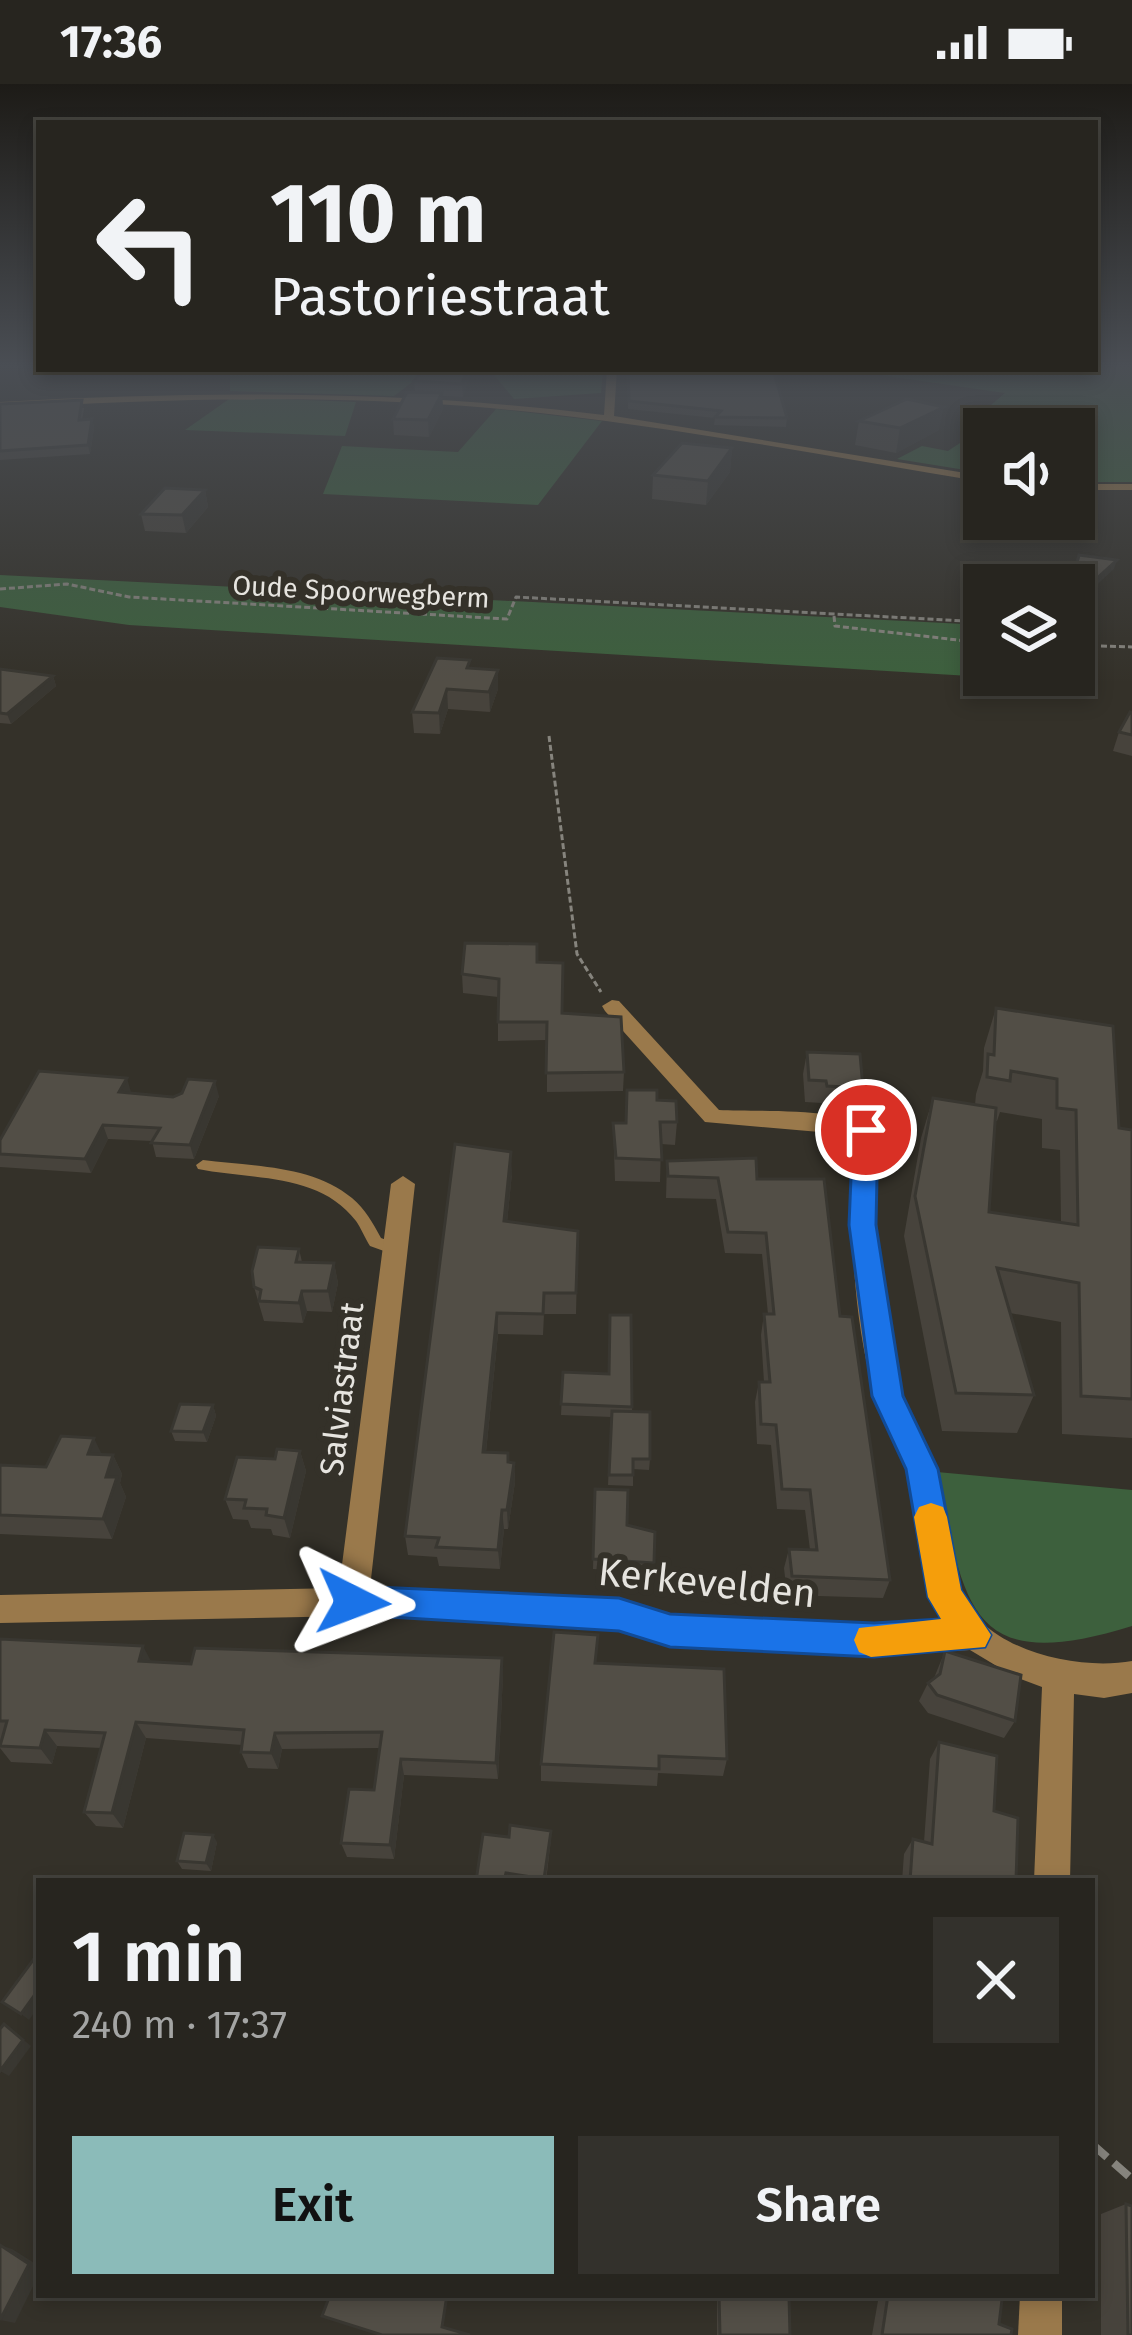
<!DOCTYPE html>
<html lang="en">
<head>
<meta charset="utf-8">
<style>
  :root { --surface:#27251f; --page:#33312c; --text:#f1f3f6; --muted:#a4a5a4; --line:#43423d; --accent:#8bbbb9 }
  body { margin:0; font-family:"Fira Sans",sans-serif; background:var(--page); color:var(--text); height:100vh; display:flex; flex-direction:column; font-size:45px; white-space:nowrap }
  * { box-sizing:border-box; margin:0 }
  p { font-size:39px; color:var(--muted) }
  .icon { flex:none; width:66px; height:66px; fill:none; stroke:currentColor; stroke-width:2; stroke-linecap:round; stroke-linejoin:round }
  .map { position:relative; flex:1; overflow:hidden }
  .sheet { position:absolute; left:36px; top:1794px; width:1059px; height:420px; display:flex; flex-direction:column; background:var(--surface); border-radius:0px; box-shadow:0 6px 18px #0003,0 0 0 3px var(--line) }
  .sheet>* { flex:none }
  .guide { position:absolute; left:36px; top:36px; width:1062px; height:252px; border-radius:0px; box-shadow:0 6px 18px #0003,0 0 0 3px var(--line); background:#27251f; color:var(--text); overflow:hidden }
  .fabs { position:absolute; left:963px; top:324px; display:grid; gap:24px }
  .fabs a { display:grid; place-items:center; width:132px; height:132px; border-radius:0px; background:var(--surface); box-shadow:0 6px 18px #0003,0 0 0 3px var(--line); font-size:60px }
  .pin { position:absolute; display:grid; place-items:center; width:102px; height:102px; color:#fff; margin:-51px; border:6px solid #fff; border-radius:50%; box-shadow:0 3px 12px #0007 }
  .me { position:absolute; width:132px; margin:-66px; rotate:93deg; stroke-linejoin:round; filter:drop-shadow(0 0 9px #0008) }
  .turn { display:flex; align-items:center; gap:42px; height:252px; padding:0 36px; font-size:54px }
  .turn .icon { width:156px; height:156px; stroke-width:2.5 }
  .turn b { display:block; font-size:84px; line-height:102px }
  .round { display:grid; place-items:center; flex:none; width:126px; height:126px; border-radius:0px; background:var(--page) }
  .overview { display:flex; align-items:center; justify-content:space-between; height:204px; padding:0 36px }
  h1 { font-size:72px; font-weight:600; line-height:90px }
  .button { display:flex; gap:24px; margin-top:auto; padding:24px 36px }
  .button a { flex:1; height:138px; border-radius:0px; background:var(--accent); color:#111; font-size:48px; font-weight:600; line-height:138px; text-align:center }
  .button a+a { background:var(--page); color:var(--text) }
  .status { display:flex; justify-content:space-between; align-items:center; height:84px; padding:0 60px; background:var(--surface); direction:ltr }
  .status svg { height:33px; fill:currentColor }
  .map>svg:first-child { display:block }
</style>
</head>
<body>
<div class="status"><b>17:36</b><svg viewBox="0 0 49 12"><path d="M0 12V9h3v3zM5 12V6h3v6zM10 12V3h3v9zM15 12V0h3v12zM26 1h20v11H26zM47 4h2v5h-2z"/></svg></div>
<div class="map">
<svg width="1132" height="2251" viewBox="0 0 1132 2251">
  <rect width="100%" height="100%" fill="#343129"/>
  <g fill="#3d603d">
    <path d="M1132 284V398H1074V345H984V389L897 375 922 362 948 367 999 333 983 328 1005 309 880 291 879 285Z"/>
    <path d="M230 285H474L427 287 394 312 230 307Z"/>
    <path d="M489 285H603L601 309 514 315Z"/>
    <path d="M232 313 356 318 345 352 185 346Z"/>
    <path d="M496 325 602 337 538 421 323 410 342 362 458 368Z"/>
    <path d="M0 491 984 541V563L964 562 970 592 129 541 0 523Z"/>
    <path d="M937 1388 1132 1406V1542C968 1593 965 1524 937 1388Z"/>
  </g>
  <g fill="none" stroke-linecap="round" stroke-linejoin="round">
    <g stroke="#86847d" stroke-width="3" stroke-dasharray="6 3" stroke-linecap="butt">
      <path d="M0 505 67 500 129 513 507 535 516 513 984 538"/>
      <path d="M834 532 835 542 984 559"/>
      <path d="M1074 561 1132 563"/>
      <path d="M549 652 577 870 601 908"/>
    </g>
    <path stroke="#86847d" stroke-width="8" stroke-dasharray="20 9" stroke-linecap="butt" d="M1092 2060 1132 2095"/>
    <path fill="#9a794b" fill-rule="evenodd" d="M203 1076C251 1082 313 1081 352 1114 365 1125 373 1139 381 1154L400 1161 403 1165 400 1169 395 1171 370 1162C365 1154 361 1144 356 1137 319 1088 251 1096 198 1085L196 1081Z"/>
    <g fill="#9a794b" fill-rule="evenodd">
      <path d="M607 285H617L614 332 984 392V398C820 371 656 339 490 324 327 310 163 315 0 324V318C202 307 403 306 604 331Z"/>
      <rect x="1074" y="400" width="58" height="6"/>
      <path d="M612 916 619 917 719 1026C755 1028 855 1023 877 1047 875 1123 876 1182 891 1257 894 1275 896 1294 901 1311 910 1338 929 1360 936 1386 948 1424 946 1467 959 1504 980 1566 1076 1587 1132 1577V1609L1104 1614 1074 1610 1070 1797H1034L1042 1603 1015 1593 970 1566 874 1571 670 1561 619 1546 353 1532 0 1539V1511L339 1504 391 1100 403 1092 415 1100 370 1504 619 1516 670 1531 874 1541 945 1538C914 1495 923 1435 908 1386 900 1359 881 1336 874 1309 851 1225 850 1138 854 1051L705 1038 605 927 602 922Z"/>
      <path d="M1020 2211H1062V2251H1018Z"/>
    </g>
  </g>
  <g fill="#47433c" fill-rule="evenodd">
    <path d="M628 285 787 334 786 343 714 341 715 334 628 325Z"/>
    <path d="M470 290 463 313 442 312 443 325 429 353 394 351 393 335 415 308 414 297Z"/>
    <path d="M0 320 84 324 82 336 92 335 94 344 90 370 0 376Z"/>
    <path d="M859 337 939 346 896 369 855 361Z"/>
    <path d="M732 364 730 388 706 421 652 415 653 391Z"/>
    <path d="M205 406 208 423 186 449 145 447 141 430Z"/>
    <path d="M471 584 498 605 490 628 448 625 440 650 414 649 412 628Z"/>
    <path d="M0 585 53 592 56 602 11 640 0 639Z"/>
    <path d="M1132 629V672L1113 667 1119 648Z"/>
    <path d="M538 878 563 929 624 988 623 1007 547 1008V956L498 957V913L463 909 462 890Z"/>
    <path d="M996 924 1119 1044 1132 1046V1354L1062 1350 1061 1238 1010 1229 1034 1311 1017 1349 942 1347 904 1152 921 1054 933 1014 975 1021 976 1010 983 987 984 964ZM1000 1028 1042 1035V1064L1060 1066 1061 1139 989 1128 995 1037H997Z"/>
    <path d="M807 968 863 1004 858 1027 822 1024V1019L805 1018 803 990Z"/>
    <path d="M131 1008V1009L173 1013 219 1012 194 1075 156 1073 152 1057 108 1055 91 1089 0 1083V1056Z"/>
    <path d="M657 1016 677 1038 675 1061 661 1060 660 1098 615 1097 613 1039H626Z"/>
    <path d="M667 1077 757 1095 840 1232 890 1496 883 1514 787 1511 784 1484 789 1465 810 1466 805 1426 777 1425 771 1361 757 1360 755 1318 759 1298H764L761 1251 764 1230H768L762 1170 725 1169 716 1115 666 1114Z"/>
    <path d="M512 1089 507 1138 578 1147 576 1230H544L543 1251 498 1250 486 1368 514 1379 515 1398 508 1445H504L500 1485 439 1482 437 1473 408 1471 405 1452Z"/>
    <path d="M299 1165 302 1178 334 1179 338 1199 332 1228 307 1227 303 1239 264 1237 254 1203Z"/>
    <path d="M631 1231 632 1327 650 1375 649 1386 633 1385V1402L608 1401 611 1333 561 1331 563 1288 609 1290Z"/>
    <path d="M213 1321 216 1332 207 1358 175 1357 171 1347Z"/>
    <path d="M300 1367 306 1387 290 1454 273 1451 271 1445 251 1444 248 1436 233 1435 225 1415 275 1375Z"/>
    <path d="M101 1370 113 1371 122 1390 120 1399 126 1413 112 1455 0 1450V1381L46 1383Z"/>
    <path d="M595 1405 627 1441 654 1479 653 1489 593 1485Z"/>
    <path d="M0 1555 152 1578 191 1580 502 1574 503 1591 498 1695 404 1691 394 1775 347 1773 341 1759 374 1706 379 1664 282 1665 278 1685 248 1684 241 1668 242 1661 146 1654 123 1744 96 1742 84 1728 101 1664 57 1662 52 1680 11 1678 0 1664Z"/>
    <path d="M945 1567 1015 1637 1004 1654 928 1629 919 1617 928 1599 934 1594Z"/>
    <path d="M597 1579 727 1675 723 1692 658 1689 657 1702 541 1697V1680Z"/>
    <path d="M939 1658 994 1727 1016 1797H902L904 1770 913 1755 924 1758 930 1675Z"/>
    <path d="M509 1753 551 1755 546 1797H476Z"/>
    <path d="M217 1758 211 1787 182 1785 177 1777Z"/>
    <path d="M1126 2120 1132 2251H1101V2130Z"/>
    <path d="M717 2211H789L790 2251H717Z"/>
    <path d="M879 2211H992L999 2240 1011 2251H872Z"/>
  </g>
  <g fill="#393731">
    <path d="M467 285H470V290L463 313 462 300Z"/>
    <path d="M442 309 443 325 429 353 428 336Z"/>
    <path d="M944 323 939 346 896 369 900 344Z"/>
    <path d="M92 335 94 344 90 370 88 361Z"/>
    <path d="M732 364 730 388 706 421 708 397Z"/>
    <path d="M205 406 208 423 186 449 182 431Z"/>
    <path d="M1117 476 1114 485 1074 522V515Z"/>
    <path d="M498 586V605L490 628 489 608Z"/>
    <path d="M53 592 56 602 11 640 7 630Z"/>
    <path d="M447 605 448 625 440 650 439 629Z"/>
    <path d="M127 994 131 1008 124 1022 119 1008Z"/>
    <path d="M215 997 219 1012 194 1075 190 1061Z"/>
    <path d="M103 1041 108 1055 91 1089 85 1075Z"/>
    <path d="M511 1068 512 1089 505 1159 504 1137Z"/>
    <path d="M334 1179 338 1199 332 1228 328 1207Z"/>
    <path d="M302 1207 307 1227 303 1239 299 1219Z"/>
    <path d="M497 1229 498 1250 484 1388 483 1368Z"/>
    <path d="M213 1321 216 1332 207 1358 203 1348Z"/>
    <path d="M94 1354 103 1373 88 1370Z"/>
    <path d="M300 1367 306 1387 290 1454 284 1434Z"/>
    <path d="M113 1371 122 1390 120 1399 126 1413 112 1455 103 1435 106 1393Z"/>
    <path d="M514 1379 515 1398 508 1445 507 1426Z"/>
    <path d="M502 1426 504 1445 500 1485 498 1466Z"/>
    <path d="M143 1562 152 1579 139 1577Z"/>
    <path d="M502 1574 503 1591 498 1695 496 1679Z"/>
    <path d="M136 1638 146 1654 123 1744 112 1729Z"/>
    <path d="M45 1646 57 1662 52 1680 40 1664Z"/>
    <path d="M275 1649 282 1665 278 1685 271 1669Z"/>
    <path d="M401 1675 404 1691 394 1775 390 1761Z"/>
    <path d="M213 1751 217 1758 211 1787 206 1779Z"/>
    <path d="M39 1905V1922L29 1936 21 1930Z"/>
    <path d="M4 1940 31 1962 9 1992 0 1987Z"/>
    <path d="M0 2161 12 2165 39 2182V2190L15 2239 0 2236Z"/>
  </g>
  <g fill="#524e46" stroke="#393731" stroke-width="3">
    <path d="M424 285H467L462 300 414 297Z"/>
    <path d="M628 285H773L787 334 715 333 721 327 629 317Z"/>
    <path d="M407 308 442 309 428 336 393 335Z"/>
    <path d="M907 315 944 323 900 344 859 337Z"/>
    <path d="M82 316 79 336 92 335 88 361 0 367V320Z"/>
    <path d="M682 359 732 364 708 397 653 391Z"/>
    <path d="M165 404 205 406 182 431 141 430Z"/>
    <path d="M1079 471 1117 476 1074 515V501H1071Z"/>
    <path d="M437 574 470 576 467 584 498 586 489 608 447 605 439 629 412 628Z"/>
    <path d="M0 585 53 592 7 630 0 629Z"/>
    <path d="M1130 628 1132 629V651L1119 648Z"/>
    <path d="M465 859 537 860V878L563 879 562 929 621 933 624 988 546 989 547 938H498L499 895 462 890Z"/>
    <path d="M996 924 1113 942 1119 1044 1132 1046V1315L1081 1312 1079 1199 997 1184 1034 1311 956 1309 915 1112 933 1014 996 1024 989 1128 1078 1141 1076 1026 1057 1024V995L1011 987 1010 997 987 993 988 970 994 971Z"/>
    <path d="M807 968 860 970 863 1004 827 1002 826 997 809 996Z"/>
    <path d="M39 987 127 994 119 1008 173 1013 182 1009 188 995 215 997 190 1061 151 1059 160 1044 103 1041 85 1075 0 1070V1056Z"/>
    <path d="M627 1006H657V1016L676 1017 677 1038H660L662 1076 616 1074 613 1039H626Z"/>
    <path d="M455 1060 511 1068 504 1137 578 1147 576 1209H544L543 1230 497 1229 483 1368 508 1369V1378L514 1379 507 1426H502L498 1466 436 1463 439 1454 405 1452Z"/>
    <path d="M756 1074 757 1095H824L840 1232 852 1233 890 1496 792 1492 789 1465 817 1466 810 1406 782 1405 776 1341 761 1340 759 1298H770L764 1230H774L766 1149 728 1148 718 1094 668 1092 667 1077Z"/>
    <path d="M258 1163 299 1165 296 1178 334 1179 328 1207H302L299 1219 259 1217 261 1206 254 1203 252 1187Z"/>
    <path d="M610 1231H631L632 1323 561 1320 563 1288 609 1290Z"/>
    <path d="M180 1320 213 1321 203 1348 171 1347Z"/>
    <path d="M612 1327 650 1328V1375H633V1391H609Z"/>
    <path d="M61 1352 94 1354 88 1370 113 1371 106 1393H117L103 1435 0 1431V1381L46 1383Z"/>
    <path d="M277 1365 300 1367 284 1434 266 1431 267 1425 244 1424 246 1416 225 1415 237 1373 275 1375Z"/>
    <path d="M595 1405 628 1406 627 1441 655 1448 654 1479 593 1475Z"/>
    <path d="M554 1548 598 1551 595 1579 724 1585 727 1675 659 1672V1685L541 1680Z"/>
    <path d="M0 1555 143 1562 139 1577 191 1580 195 1564 502 1574 496 1679 401 1675 390 1761 341 1759 349 1705 374 1706 382 1648 275 1649 271 1669 241 1668 244 1646 136 1638 112 1729 84 1728 105 1649 45 1646 40 1664 0 1662 7 1637H0Z"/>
    <path d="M945 1567 1021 1591 1015 1637 937 1611 928 1599 940 1590Z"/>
    <path d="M939 1658 997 1672 994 1727 1018 1734 1016 1797H910L913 1755 932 1760Z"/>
    <path d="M510 1741 551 1747 544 1795 506 1789 504 1797H476L483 1750 509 1753Z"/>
    <path d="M184 1749 213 1751 206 1779 177 1777Z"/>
    <path d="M39 1868V1905L21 1930 2 1918Z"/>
    <path d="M4 1940 23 1956 0 1987V1945Z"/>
    <path d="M1126 2120 1132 2122V2251H1128Z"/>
    <path d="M0 2161 29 2180 0 2236Z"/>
    <path d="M330 2211H447L442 2243 470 2251H382L322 2232Z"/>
    <path d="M719 2211H789L790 2251H720Z"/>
    <path d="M888 2211H992L1002 2216 999 2240 1012 2245 1011 2251H882Z"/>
  </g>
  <linearGradient id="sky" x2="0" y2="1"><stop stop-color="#1d1b17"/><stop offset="0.47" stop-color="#4a4e54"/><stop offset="1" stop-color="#4a4e54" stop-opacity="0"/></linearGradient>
  <rect width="1132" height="599" fill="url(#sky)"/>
  <path fill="#1a73e8" stroke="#114b97" stroke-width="3" d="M866 1038 878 1046 876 1141 903 1312 938 1385 961 1506 991 1551 985 1563 874 1573 670 1563 619 1547 340 1530 335 1518 340 1506 353 1502 619 1514 670 1530 874 1539 941 1535 928 1513 906 1385 872 1312 849 1141 853 1046Z"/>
  <path fill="#f59e0b" d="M931 1419 943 1423 947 1433 961 1506 991 1551 985 1563 871 1573 859 1568 854 1556 859 1544 941 1535 928 1513 914 1433 919 1423Z"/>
  <g text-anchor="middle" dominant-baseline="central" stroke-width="12" stroke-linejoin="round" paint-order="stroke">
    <g font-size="27" fill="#e6e4df" stroke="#343129">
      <text transform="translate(361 508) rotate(3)">Oude Spoorwegberm</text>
    </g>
    <g font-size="33" fill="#e6e4df" stroke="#343129">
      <text transform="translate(342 1305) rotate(-83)">Salviastraat</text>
    </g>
    <g font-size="39" fill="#e6e4df" stroke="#343129">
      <text transform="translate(707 1499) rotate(6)">Kerkevelden</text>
    </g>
  </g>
</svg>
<div class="fabs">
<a><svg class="icon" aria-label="sound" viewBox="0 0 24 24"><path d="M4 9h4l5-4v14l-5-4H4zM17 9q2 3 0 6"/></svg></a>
<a><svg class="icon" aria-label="layers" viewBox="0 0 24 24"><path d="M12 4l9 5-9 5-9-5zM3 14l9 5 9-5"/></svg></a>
</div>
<div class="pin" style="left:866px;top:1046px;background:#d93025"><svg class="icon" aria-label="arrive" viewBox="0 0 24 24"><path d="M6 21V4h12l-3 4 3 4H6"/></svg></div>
<svg class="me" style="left:353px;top:1518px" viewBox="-20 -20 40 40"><path d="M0-17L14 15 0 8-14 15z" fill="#1a73e8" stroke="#fff" stroke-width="4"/></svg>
<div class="guide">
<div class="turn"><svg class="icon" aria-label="left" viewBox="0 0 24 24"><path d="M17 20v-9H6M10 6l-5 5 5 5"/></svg><div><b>110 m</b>Pastoriestraat</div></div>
</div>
<section class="sheet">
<div class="overview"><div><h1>1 min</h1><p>240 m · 17:37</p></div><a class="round"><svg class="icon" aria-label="close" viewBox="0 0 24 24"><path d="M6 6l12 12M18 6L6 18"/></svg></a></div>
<div class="button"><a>Exit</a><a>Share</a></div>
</section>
</div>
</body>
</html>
